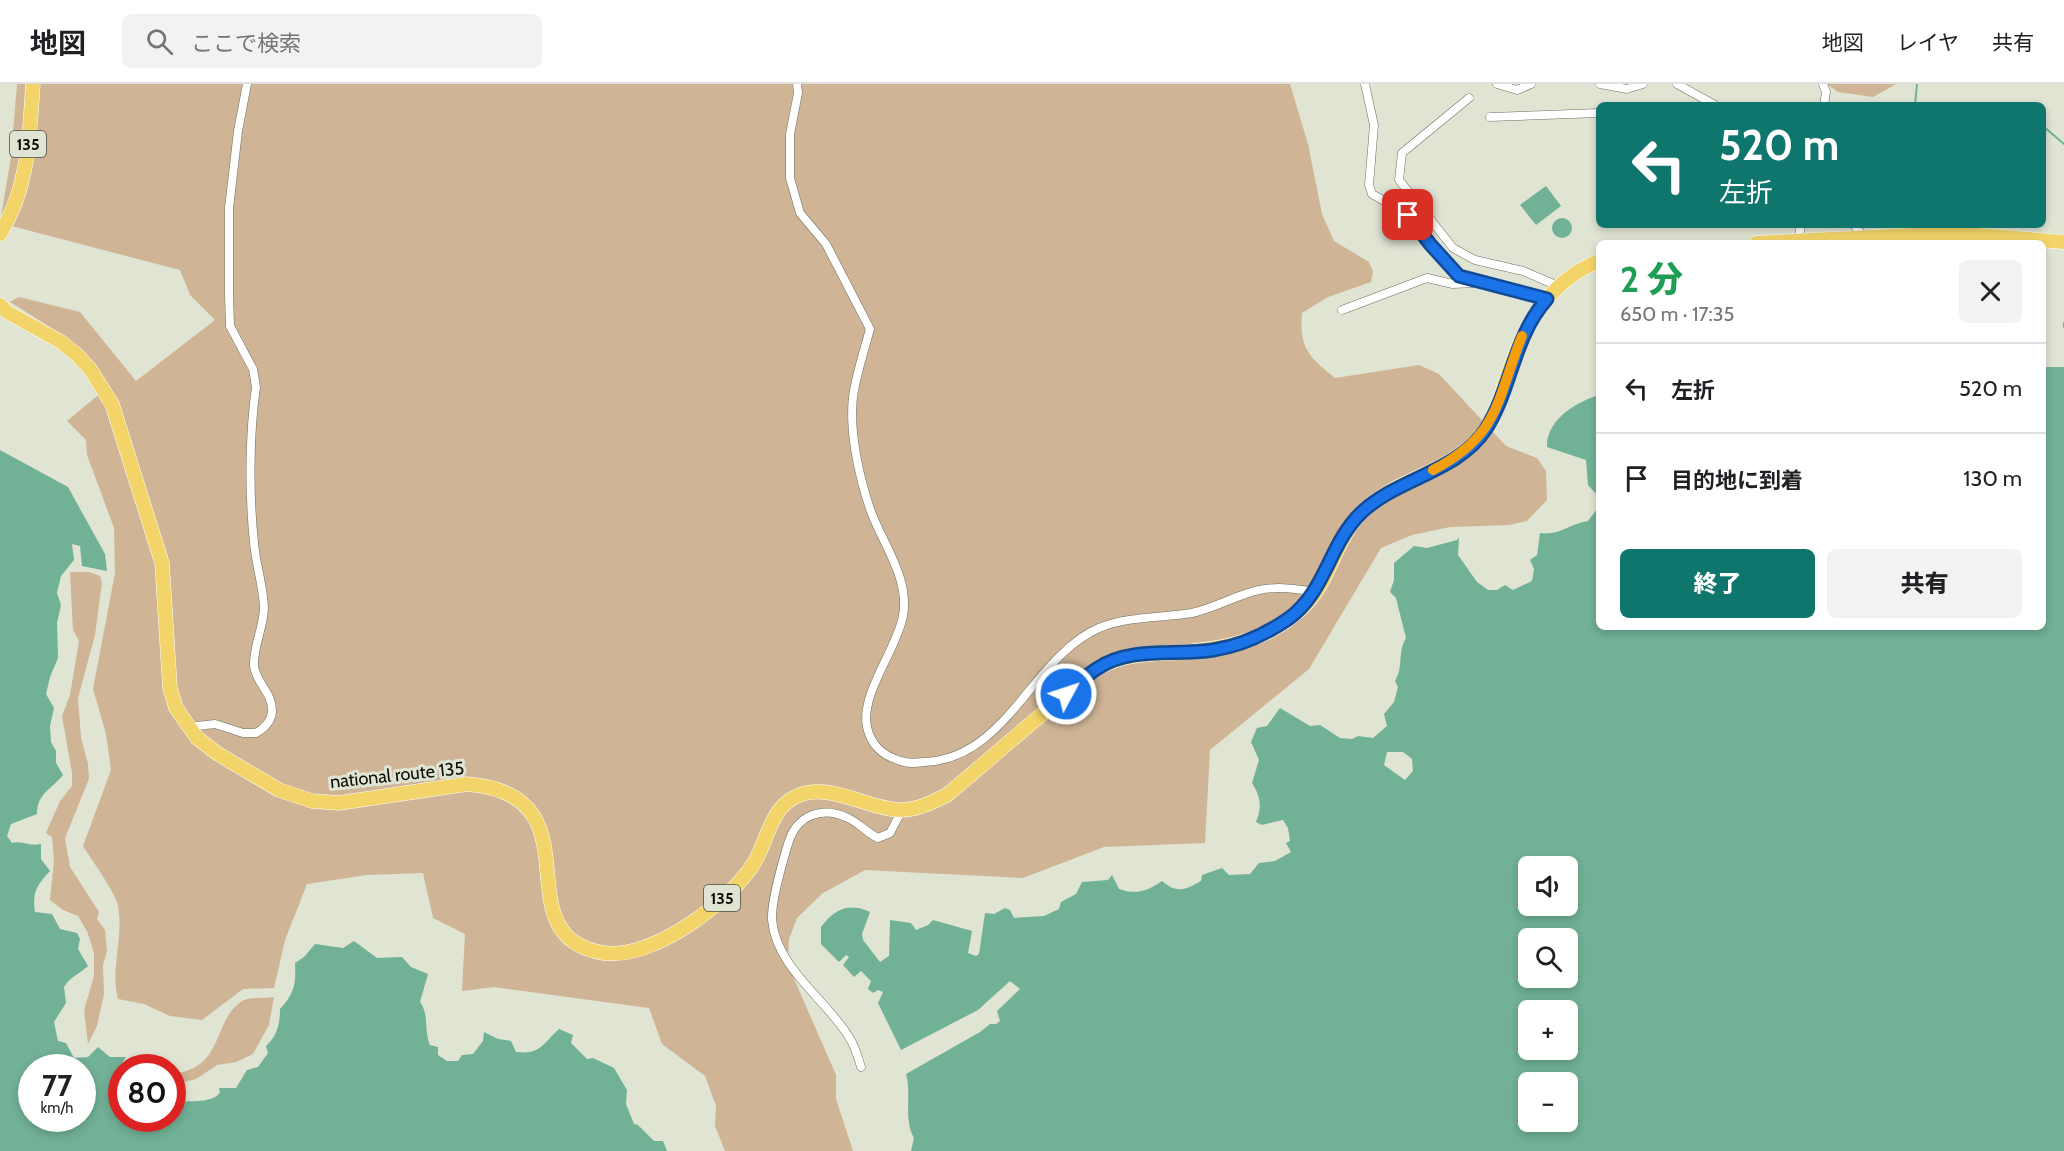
<!DOCTYPE html>
<html lang="ja">
<head>
<meta charset="utf-8">
<style>
  :root { --surface:#fff; --page:#f2f2f2; --text:#202124; --muted:#757577; --line:#e0e0e0; --accent:#0f766e }
  body { margin:0; font-family:Cabin,"Noto Sans JP",sans-serif; background:var(--page); color:var(--text); height:100vh; display:flex; flex-direction:column; font-size:22px; white-space:nowrap }
  * { box-sizing:border-box; margin:0 }
  p { font-size:20px; color:var(--muted) }
  .icon { flex:none; width:33px; height:33px; fill:none; stroke:currentColor; stroke-width:2; stroke-linecap:round; stroke-linejoin:round }
  .map { position:relative; flex:1; overflow:hidden }
  .drawer { position:absolute; left:1596px; top:156px; width:450px; height:390px; display:flex; flex-direction:column; background:var(--surface); border-radius:9px; box-shadow:0 3px 9px #0003 }
  .drawer>* { flex:none }
  .hud { position:absolute; left:1596px; top:18px; width:450px; height:126px; border-radius:9px; box-shadow:0 3px 9px #0003; background:#0f766e; color:#fff; overflow:hidden }
  .buttons { position:absolute; left:1518px; top:772px; display:grid; gap:12px }
  .buttons a { display:grid; place-items:center; width:60px; height:60px; border-radius:9px; background:var(--surface); box-shadow:0 3px 9px #0003; font-size:30px }
  .speed { position:absolute; left:18px; top:970px; display:flex; gap:12px; font-size:30px; font-weight:700; text-align:center }
  .speed>* { display:grid; place-content:center; width:78px; height:78px; border-radius:50%; background:var(--surface); box-shadow:0 3px 9px #0003; line-height:1 }
  .speed small { font-size:15px; font-weight:400 }
  .speed .limit { border:9px solid #d22; background:#fff; color:#111 }
  .pin { position:absolute; display:grid; place-items:center; width:51px; height:51px; color:#fff; margin:-26px; border-radius:12px; box-shadow:0 3px 9px #0006 }
  .me { position:absolute; width:66px; margin:-33px; rotate:50deg; stroke-linejoin:round; filter:drop-shadow(0 0 4px #0008) }
  .turn { display:flex; align-items:center; gap:21px; height:126px; padding:0 24px; font-size:27px }
  .turn .icon { width:78px; height:78px; stroke-width:2.5 }
  .turn b { display:block; font-size:42px; line-height:51px }
  .round { display:grid; place-items:center; flex:none; width:63px; height:63px; border-radius:9px; background:var(--page) }
  .headline { display:flex; align-items:center; justify-content:space-between; height:102px; padding:0 24px }
  h1 { font-size:36px; font-weight:800; line-height:45px; color:#1e9e55 }
  .button { display:flex; gap:12px; margin-top:auto; padding:12px 24px }
  .button a { flex:1; height:69px; border-radius:9px; background:var(--accent); color:#fff; font-size:24px; font-weight:800; line-height:69px; text-align:center }
  .button a+a { background:var(--page); color:var(--text) }
  ul { padding:0; list-style:none }
  li { display:flex; align-items:center; gap:18px; height:90px; padding:0 24px; border-top:2px solid var(--line) }
  li div { flex:1 }
  li b { display:block; font-size:22px }
  li em { font-style:normal }
  header { display:flex; align-items:center; gap:36px; box-sizing:border-box; height:84px; padding:0 30px; background:var(--surface); border-bottom:2px solid var(--line) }
  header strong { font-size:28px }
  nav { display:flex; gap:33px; margin-inline-start:auto; font-size:21px }
  .search { width:420px; height:54px; background:var(--page); display:flex; align-items:center; gap:15px; box-sizing:border-box; padding:0 21px; border-radius:9px; color:var(--muted); font-size:22px }
  .map>svg:first-child { display:block }
</style>
</head>
<body>
<header>
<strong>地図</strong>
<div class="search"><svg class="icon" aria-label="search" viewBox="0 0 24 24"><circle cx="10" cy="10" r="6"/><path d="M15 15l6 6"/></svg>ここで検索</div>
<nav><a>地図</a><a>レイヤ</a><a>共有</a></nav>
</header>
<div class="map">
<svg width="2064" height="1067" viewBox="0 0 2064 1067">
  <rect width="100%" height="100%" fill="#e0e4d3"/>
  <g fill="#cfb496">
    <path d="M17 0H1290L1308 60 1322 130 1334 157 1369 178 1373 188 1371 198 1328 213 1302 229C1299 264 1309 273 1335 294L1419 281 1439 290 1506 362 1537 374 1546 387 1547 416 1527 437 1509 441 1450 443 1412 451 1381 464 1309 585 1210 666 1205 759 1104 763 1023 794 865 786 823 809 797 834 789 855 788 875 795 897 836 991V1015L853 1067H725L715 1042 716 1022 705 992 662 960 649 924 494 903 462 907 465 850 433 834 423 789 367 791 307 800 285 856 274 904 243 905 202 936 170 932 144 920 118 915C110 885 124 853 118 822 116 809 91 775 83 762L111 686 106 650 93 605 115 489 114 444 87 371 86 356 67 337 108 303C85 261 49 243 10 218L19 213 80 228 136 297 215 236 190 211 180 186 0 139 11 73Z"/>
    <path d="M1827 0H1896L1873 13 1838 8Z"/>
    <path d="M70 488H89L100 492 102 499 95 551 78 614 81 654 88 680 89 695 65 754 70 783 99 828 97 835 105 846 107 867 103 881 104 910 97 942 88 960 84 926 94 892V869L87 847 78 832 63 826 50 816 54 777 52 753 46 749 60 717 72 702V689L62 632 70 611 79 557 73 546Z"/>
    <path d="M274 913 269 941 253 970 236 978 217 981 196 995 173 1001V990C226 983 211 938 242 917 249 912 265 915 274 913Z"/>
  </g>
  <g fill="#71b196" fill-rule="evenodd">
    <path d="M1546 102 1561 122 1536 141 1520 121Z"/>
    <circle cx="1562" cy="144" r="10"/>
    <path d="M2043 283H2064V1067H911L914 1054C903 1034 912 1011 906 990L980 948 990 940H996L1000 937 997 927 1020 905 1010 897 978 926 901 966 878 919 883 908 878 906 873 909 868 905 871 897 861 887 854 893 843 881 849 873 846 871 839 878 821 860V843C834 825 849 818 870 828L862 850 863 856 880 878 889 872 890 836 911 839 916 846 928 841 933 836 972 847 968 869 976 872 979 870 985 829 994 830 1005 824 1010 826 1014 834 1044 832 1059 825 1061 818 1076 810 1082 798 1108 796 1112 791 1119 805C1137 811 1147 807 1162 797 1177 810 1185 806 1201 797L1202 791 1222 784 1229 791 1250 790 1259 779 1275 777 1291 768 1286 759 1290 757 1288 744 1283 736 1262 741 1256 738C1262 723 1261 713 1252 699L1259 676 1251 658 1257 644 1267 642 1280 624 1310 642 1320 641 1340 654 1352 655 1358 652 1373 654 1387 642 1384 630 1394 618 1398 603 1395 597C1404 582 1397 569 1406 554L1396 514 1390 508 1394 496V479L1414 462 1427 464 1457 456 1459 453 1458 471 1477 498 1488 506H1497L1505 501 1513 506 1532 497 1534 485 1530 476 1537 471 1540 449C1559 452 1569 440 1588 437L1597 425 1598 412 1588 401 1586 376 1547 363C1546 336 1576 318 1599 311V543H2043ZM1387 668H1403L1412 675 1413 687 1405 696 1384 681ZM1528 783H1568V822H1528ZM1528 855H1568V894H1528ZM1528 927H1568V966H1528ZM1528 999H1568V1038H1528Z"/>
    <path d="M0 366 68 403 105 470 107 487 82 482 80 462 72 460 74 476 61 492 57 509 61 521 57 539 58 574 50 593 46 610 54 624 50 642 51 658 56 667V679L63 691C51 706 37 709 37 730L11 740 7 752 12 759C23 756 30 763 41 760V775L50 787C37 801 32 808 35 828L52 830 60 845 77 849 80 855 78 865 88 882C78 891 72 891 64 903L66 919 54 938 58 957 66 959 74 974 88 973 98 963 110 973H126L119 984 122 1035H172L173 1019C188 1015 209 1021 220 1009L219 1004H236L247 986 258 983 268 969 266 962C277 952 280 940 280 925 295 909 296 899 295 879L304 873 315 860 343 864 354 857 377 874 402 873 411 883 428 890 420 918C429 929 424 948 430 961L438 963V971L447 977H458L462 971 473 970 483 957 484 948 498 955 511 957 516 968C540 971 543 960 559 945L573 951 571 959 587 975 593 974 614 984 627 1006 626 1020 634 1040 638 1041 654 1057H663L667 1067H0ZM32 984H82V1035H32Z"/>
  </g>
  <g fill="none" stroke-linecap="round" stroke-linejoin="round">
    <g stroke="#71b196" stroke-width="2">
      <path d="M1915 21 1917 0"/>
      <path d="M2043 42 2064 60"/>
      <path d="M2064 239V243"/>
    </g>
    <g stroke="#6d7061" stroke-width="9">
      <g id="minor">
        <path d="M797 0 798 9 790 50V94L800 129 826 160 870 245C864 267 856 291 853 313 849 348 859 392 870 425 882 459 910 494 903 532 897 565 860 610 867 643 871 662 883 672 901 677 908 680 916 679 924 678 1007 675 1032 573 1099 544 1128 532 1162 534 1192 529 1215 524 1236 511 1259 506 1278 502 1297 505 1316 508"/>
        <path d="M1365 0 1374 41 1369 101 1372 110 1409 131 1430 160 1459 192 1547 215"/>
        <path d="M1497 0 1517 6 1531 0"/>
        <path d="M1600 0 1627 5 1643 0"/>
        <path d="M1677 0 1715 21"/>
        <path d="M1823 0 1826 8 1824 21"/>
        <path d="M1469 14 1402 69 1399 96 1453 164 1475 176 1523 187 1558 202"/>
        <path d="M1490 33 1599 29"/>
        <path d="M1854 141 1864 153"/>
        <path d="M1798 157 1801 141"/>
        <path d="M1342 226 1427 194 1453 200 1475 199"/>
        <path d="M188 643 215 640 243 649H256C263 645 271 638 272 628 273 609 256 599 254 582 253 562 264 543 264 523 263 501 256 481 254 459 249 410 249 352 256 303L253 285 230 242 229 211V124L238 47 247 0"/>
        <path d="M861 983C858 973 855 962 849 953 826 915 777 885 772 836 771 816 782 780 788 760 796 732 821 721 848 734 859 739 867 749 878 754L890 749 902 726"/>
      </g>
    </g>
    <g stroke="#fff" stroke-width="15">
      <g id="trunk">
        <path d="M0 150C29 103 29 54 33 0"/>
        <path d="M1756 159 1952 149 2064 158"/>
        <path d="M0 221 7 228 61 258 77 271 90 285 112 320 162 479 170 604 176 624 197 654 218 670 279 706 312 717 339 719 467 700C604 711 497 852 604 869 652 876 729 819 754 779 767 758 770 727 793 714 827 695 865 725 900 726 917 726 931 719 947 711 984 680 1020 648 1058 617 1071 606 1085 591 1100 583 1122 571 1146 570 1170 569 1221 566 1270 558 1307 519 1331 493 1336 455 1360 430 1395 393 1454 389 1484 348 1496 332 1501 311 1507 293 1523 244 1548 197 1599 177"/>
      </g>
    </g>
    <use href="#minor" stroke="#fff" stroke-width="8"/>
    <use href="#trunk" stroke="#f2d468" stroke-width="14"/>
  </g>
  <g fill="none" stroke-linecap="round" stroke-linejoin="round">
    <g stroke="#114b97" stroke-width="15">
      <path id="route" d="M1066 610C1076 602 1086 591 1098 584 1131 562 1176 572 1213 566 1240 562 1266 550 1288 535 1326 508 1329 459 1362 428 1398 394 1458 388 1486 345 1512 304 1513 253 1547 215L1459 192 1430 160 1408 131"/>
    </g>
    <use href="#route" stroke="#1a73e8" stroke-width="10"/>
    <path stroke="#f59e0b" stroke-width="10" d="M1433 386C1500 351 1496 317 1522 252"/>
  </g>
  <g text-anchor="middle" dominant-baseline="central" stroke-width="6" stroke-linejoin="round" paint-order="stroke">
    <g fill="#e0e4d3" stroke="#4b4d44" stroke-width="1.5">
      <rect x="10" y="47" width="36" height="26" rx="4.5"/>
      <rect x="704" y="801" width="36" height="26" rx="4.5"/>
    </g>
    <g font-size="16" font-weight="bold" fill="#0b0c07">
      <text x="28" y="60">135</text>
      <text x="722" y="814">135</text>
    </g>
    <g font-size="18" fill="#0b0c07" stroke="#e0e4d3">
      <text transform="translate(397 691) rotate(-6)">national route 135</text>
    </g>
  </g>
</svg>
<div class="buttons">
<a><svg class="icon" aria-label="sound" viewBox="0 0 24 24"><path d="M4 9h4l5-4v14l-5-4H4zM17 9q2 3 0 6"/></svg></a>
<a><svg class="icon" aria-label="search" viewBox="0 0 24 24"><circle cx="10" cy="10" r="6"/><path d="M15 15l6 6"/></svg></a>
<a>+</a>
<a>−</a>
</div>
<div class="speed"><div>77<small>km/h</small></div><div class="limit">80</div></div>
<div class="pin" style="left:1408px;top:131px;background:#d93025"><svg class="icon" aria-label="arrive" viewBox="0 0 24 24"><path d="M6 21V4h12l-3 4 3 4H6"/></svg></div>
<svg class="me" style="left:1066px;top:610px" viewBox="-20 -20 40 40"><circle r="17" fill="#1a73e8" stroke="#fff" stroke-width="3"/><path d="M0-11L8 9 0 5-8 9z" fill="#fff"/></svg>
<div class="hud">
<div class="turn"><svg class="icon" aria-label="left" viewBox="0 0 24 24"><path d="M17 20v-9H6M10 6l-5 5 5 5"/></svg><div><b>520 m</b>左折</div></div>
</div>
<section class="drawer">
<div class="headline"><div><h1>2 分</h1><p>650 m · 17:35</p></div><a class="round"><svg class="icon" aria-label="close" viewBox="0 0 24 24"><path d="M6 6l12 12M18 6L6 18"/></svg></a></div>
<ul>
<li><svg class="icon" aria-label="left" viewBox="0 0 24 24"><path d="M17 20v-9H6M10 6l-5 5 5 5"/></svg><div><b>左折</b></div><em>520 m</em></li>
<li><svg class="icon" aria-label="arrive" viewBox="0 0 24 24"><path d="M6 21V4h12l-3 4 3 4H6"/></svg><div><b>目的地に到着</b></div><em>130 m</em></li>
</ul>
<div class="button"><a>終了</a><a>共有</a></div>
</section>
</div>
</body>
</html>
